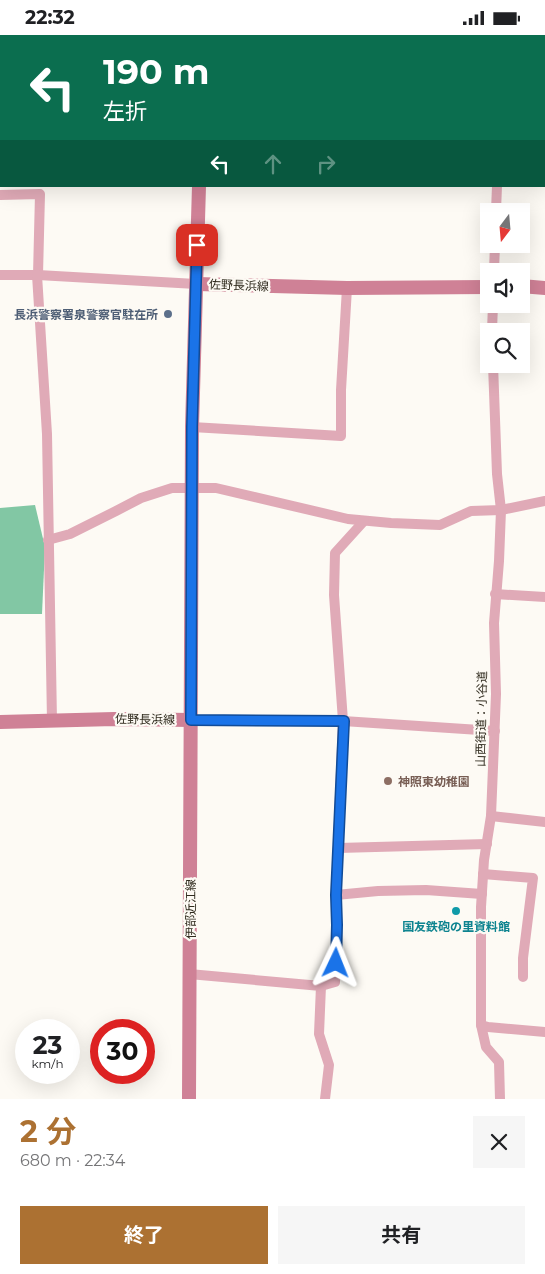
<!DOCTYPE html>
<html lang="ja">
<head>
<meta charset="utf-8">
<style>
  :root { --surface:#fff; --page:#f6f6f6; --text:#202124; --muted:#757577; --accent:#ac7132 }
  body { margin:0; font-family:Montserrat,"Noto Sans JP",sans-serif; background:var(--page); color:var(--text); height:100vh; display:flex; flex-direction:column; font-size:19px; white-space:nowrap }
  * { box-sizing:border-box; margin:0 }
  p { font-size:16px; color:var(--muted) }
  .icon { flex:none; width:28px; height:28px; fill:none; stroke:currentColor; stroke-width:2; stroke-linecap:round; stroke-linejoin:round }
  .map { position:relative; height:1064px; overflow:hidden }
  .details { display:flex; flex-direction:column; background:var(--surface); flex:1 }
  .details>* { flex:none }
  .guide { position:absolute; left:0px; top:0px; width:545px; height:152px; box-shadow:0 5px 20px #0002; background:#0b6e4f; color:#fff; overflow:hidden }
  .needle { width:32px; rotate:196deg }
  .controls { position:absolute; left:480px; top:168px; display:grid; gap:10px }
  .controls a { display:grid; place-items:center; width:50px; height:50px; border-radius:0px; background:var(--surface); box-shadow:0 5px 20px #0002; font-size:25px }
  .speed { position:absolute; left:15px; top:984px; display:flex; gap:10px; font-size:25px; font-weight:700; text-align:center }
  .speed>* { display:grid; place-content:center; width:65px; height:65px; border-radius:50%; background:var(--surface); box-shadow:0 5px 20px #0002; line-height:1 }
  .speed small { font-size:12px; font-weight:400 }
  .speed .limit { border:8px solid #d22; background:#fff; color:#111 }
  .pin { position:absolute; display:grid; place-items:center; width:42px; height:42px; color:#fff; margin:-21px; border-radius:10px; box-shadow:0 2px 8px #0006 }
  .me { position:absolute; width:55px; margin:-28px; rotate:2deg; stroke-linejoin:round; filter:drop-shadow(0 0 4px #0008) }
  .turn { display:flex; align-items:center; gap:18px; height:105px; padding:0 20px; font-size:22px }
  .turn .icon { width:65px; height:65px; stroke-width:2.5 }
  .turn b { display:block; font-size:35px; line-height:42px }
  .lanes { display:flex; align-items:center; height:48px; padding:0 20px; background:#0003; justify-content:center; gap:25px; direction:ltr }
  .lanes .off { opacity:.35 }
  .round { display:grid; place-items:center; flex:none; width:52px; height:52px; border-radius:0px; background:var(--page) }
  .summary { display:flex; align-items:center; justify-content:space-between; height:85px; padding:0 20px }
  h1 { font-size:30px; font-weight:700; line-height:38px; color:var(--accent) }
  .primary-button { display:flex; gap:10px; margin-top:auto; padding:10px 20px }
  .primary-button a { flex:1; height:58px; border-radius:0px; background:var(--accent); color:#fff; font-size:20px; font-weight:700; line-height:58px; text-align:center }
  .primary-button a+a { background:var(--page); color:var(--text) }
  .status { display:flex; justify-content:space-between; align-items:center; height:35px; padding:0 25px; background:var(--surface); direction:ltr }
  .status svg { height:14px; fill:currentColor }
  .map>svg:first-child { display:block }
</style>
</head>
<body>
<div class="status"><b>22:32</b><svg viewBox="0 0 49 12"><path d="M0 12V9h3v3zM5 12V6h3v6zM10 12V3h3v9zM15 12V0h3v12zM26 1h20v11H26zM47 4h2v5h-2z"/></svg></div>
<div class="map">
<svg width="545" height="1064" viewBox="0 0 545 1064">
  <rect width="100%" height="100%" fill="#fdfaf4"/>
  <path fill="#82c7a4" d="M35 470 45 512 42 579H0V473Z"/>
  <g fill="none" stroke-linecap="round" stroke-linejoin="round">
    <g stroke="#e0aab7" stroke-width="10">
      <path d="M505 1 506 0"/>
      <path d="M0 160 40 159 38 240"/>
      <path d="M496 176 497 151"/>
      <path d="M494 236 495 209"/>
      <path d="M0 240H38L196 249"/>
      <path d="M37 240 47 399 52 686"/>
      <path d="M492 296 493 269"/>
      <path d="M493 329 497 439 501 475 499 526 494 588 496 659 491 781 484 825 481 872V990L486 1012 499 1027 500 1064"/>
      <path d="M192 392 341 401V355L347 253"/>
      <path d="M48 505 70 499 116 476 141 463 172 453H216L348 484 391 488 440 490 471 476 501 475 545 466"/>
      <path d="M495 559 545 562"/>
      <path d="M191 685 343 686 495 696"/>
      <path d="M491 781 545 787"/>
      <path d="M338 813 487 809"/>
      <path d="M483 839 533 843 523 923V942"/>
      <path d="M336 860 378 856 426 855 482 859"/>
      <path d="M189 939 321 951 335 947 337 890 336 860 343 686 334 560 335 518 364 486"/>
      <path d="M321 951 319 999 329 1030 325 1064"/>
      <path d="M481 990 488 992 545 997"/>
    </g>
    <g stroke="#cf8196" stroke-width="14">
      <path d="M216 1V0"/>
      <path d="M196 249 347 253 489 252"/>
      <path d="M521 251 545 253"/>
      <path d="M0 687 114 684 191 685"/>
      <path d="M189 1064 192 392 199 151"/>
    </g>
  </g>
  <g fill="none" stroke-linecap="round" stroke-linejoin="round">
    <g stroke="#114b97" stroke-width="12">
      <path id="route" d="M197 210 192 392 191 685 344 686 336 860 337 890 336 928"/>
    </g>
    <use href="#route" stroke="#1a73e8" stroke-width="9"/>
  </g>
  <circle fill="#5c6f8a" stroke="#fdfaf4" stroke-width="2" cx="168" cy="279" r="5"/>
  <circle fill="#8d6e63" stroke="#fdfaf4" stroke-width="2" cx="388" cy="746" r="5"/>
  <circle fill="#0f9aa8" stroke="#fdfaf4" stroke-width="2" cx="456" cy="876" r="5"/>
  <g text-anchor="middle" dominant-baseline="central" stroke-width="4.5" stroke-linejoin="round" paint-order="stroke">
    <g font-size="12" fill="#302b1e" stroke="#fdfaf4">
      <text transform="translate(239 250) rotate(2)">佐野長浜線</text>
      <text transform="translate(145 684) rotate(1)">佐野長浜線</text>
      <text transform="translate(481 684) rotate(-89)">山西街道：小谷道</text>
      <text transform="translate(190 874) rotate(-90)">伊部近江線</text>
    </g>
    <g font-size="12" font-weight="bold" fill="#4e5e75" stroke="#fdfaf4" text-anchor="end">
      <text x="158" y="279">長浜警察署泉警察官駐在所</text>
    </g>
    <g font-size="12" font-weight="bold" fill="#785e54" stroke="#fdfaf4" text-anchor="start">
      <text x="398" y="746">神照東幼稚園</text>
    </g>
    <g font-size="12" font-weight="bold" fill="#0d838f" stroke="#fdfaf4">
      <text x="456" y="891">国友鉄砲の里資料館</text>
    </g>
  </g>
</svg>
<div class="controls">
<a><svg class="needle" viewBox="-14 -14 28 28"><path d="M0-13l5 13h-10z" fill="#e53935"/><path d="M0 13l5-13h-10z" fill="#757577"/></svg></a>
<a><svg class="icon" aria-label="sound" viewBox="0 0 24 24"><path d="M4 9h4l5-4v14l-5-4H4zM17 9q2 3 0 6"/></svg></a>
<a><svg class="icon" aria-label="search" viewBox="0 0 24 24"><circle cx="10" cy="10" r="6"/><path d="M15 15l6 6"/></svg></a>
</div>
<div class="speed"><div>23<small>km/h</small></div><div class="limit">30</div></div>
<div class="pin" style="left:197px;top:210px;background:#d93025"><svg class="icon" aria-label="arrive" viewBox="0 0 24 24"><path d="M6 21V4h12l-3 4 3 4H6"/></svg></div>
<svg class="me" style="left:336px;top:928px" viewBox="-20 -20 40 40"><path d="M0-17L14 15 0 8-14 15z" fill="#1a73e8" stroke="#fff" stroke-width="4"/></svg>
<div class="guide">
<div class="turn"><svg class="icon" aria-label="left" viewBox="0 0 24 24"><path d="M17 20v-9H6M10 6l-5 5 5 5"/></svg><div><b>190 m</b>左折</div></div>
<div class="lanes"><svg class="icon" aria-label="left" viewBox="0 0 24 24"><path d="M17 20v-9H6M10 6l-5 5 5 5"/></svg><svg class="icon off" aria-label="ahead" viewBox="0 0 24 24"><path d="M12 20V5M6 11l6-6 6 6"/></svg><svg class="icon off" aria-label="right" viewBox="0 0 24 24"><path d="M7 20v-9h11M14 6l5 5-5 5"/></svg></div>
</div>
</div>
<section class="details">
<div class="summary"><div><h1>2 分</h1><p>680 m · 22:34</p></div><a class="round"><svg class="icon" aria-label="close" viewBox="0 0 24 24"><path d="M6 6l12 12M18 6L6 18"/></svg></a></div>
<div class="primary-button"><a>終了</a><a>共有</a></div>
</section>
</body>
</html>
